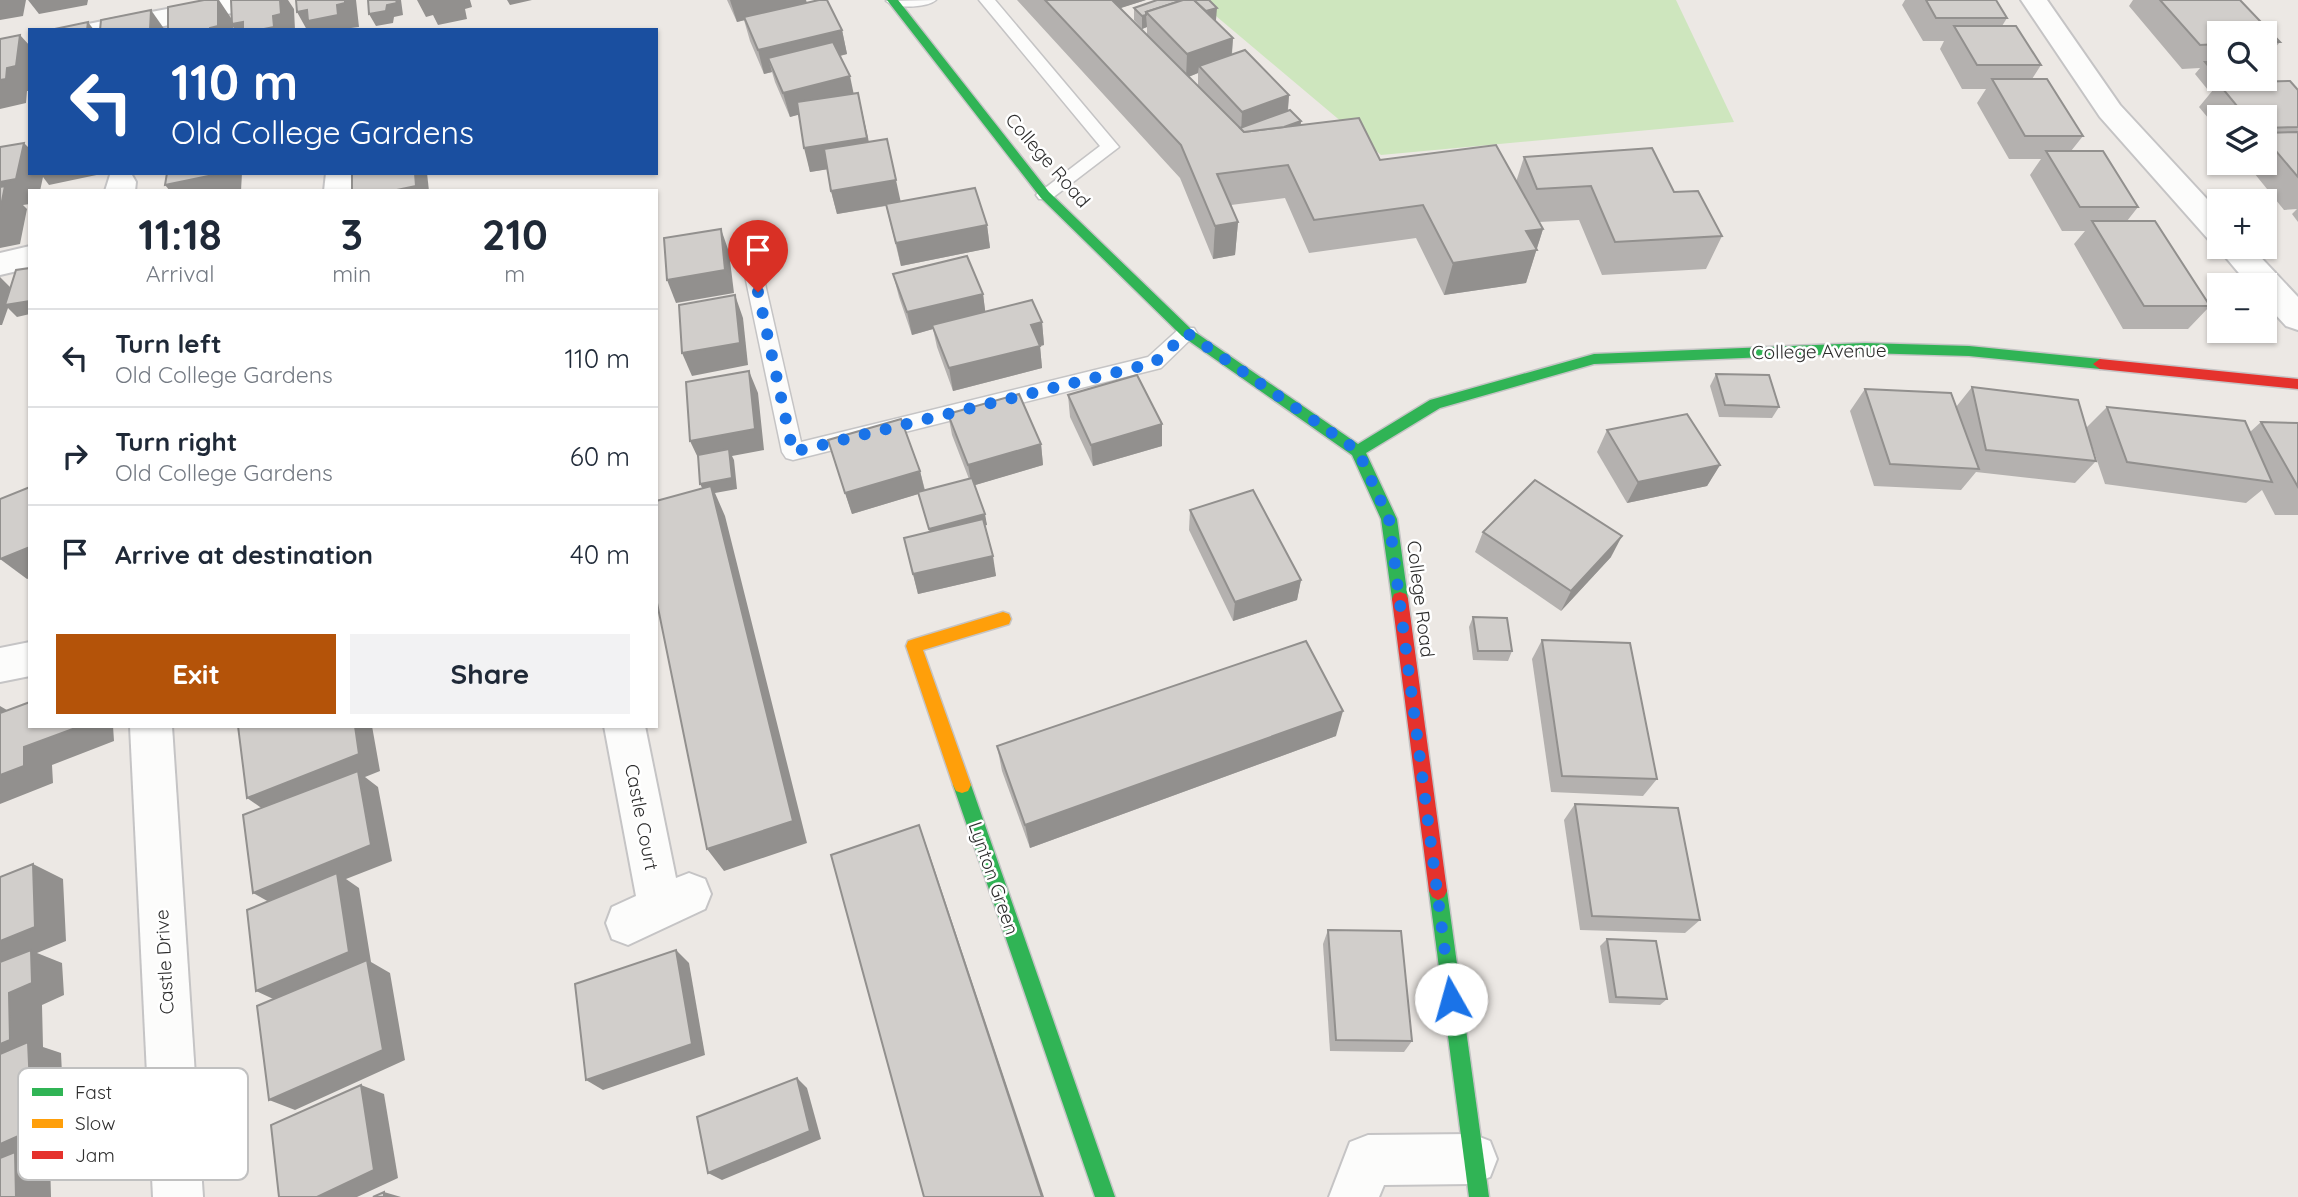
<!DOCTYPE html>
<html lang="en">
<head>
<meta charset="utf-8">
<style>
  :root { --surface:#fff; --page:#f2f2f3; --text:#1f2937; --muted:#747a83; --line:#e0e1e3; --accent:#b45309 }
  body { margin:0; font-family:Quicksand,sans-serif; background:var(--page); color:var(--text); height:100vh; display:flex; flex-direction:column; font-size:26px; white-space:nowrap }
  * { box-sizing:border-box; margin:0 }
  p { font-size:23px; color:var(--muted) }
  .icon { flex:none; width:38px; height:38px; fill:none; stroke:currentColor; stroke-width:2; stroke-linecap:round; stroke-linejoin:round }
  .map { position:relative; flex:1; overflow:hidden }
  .drawer { position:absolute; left:28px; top:189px; width:630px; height:539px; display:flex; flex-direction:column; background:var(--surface); border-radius:0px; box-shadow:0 2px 5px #0004 }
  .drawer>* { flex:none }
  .guide { position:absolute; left:28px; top:28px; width:630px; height:147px; border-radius:0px; box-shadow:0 2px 5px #0004; background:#1a4fa0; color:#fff; overflow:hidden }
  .tools { position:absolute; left:2207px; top:21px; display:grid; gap:14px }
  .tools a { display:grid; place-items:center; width:70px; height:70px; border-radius:0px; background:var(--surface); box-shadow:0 2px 5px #0004; font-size:35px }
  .pin { position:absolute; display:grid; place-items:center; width:60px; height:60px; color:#fff; margin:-72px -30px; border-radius:50% 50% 50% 0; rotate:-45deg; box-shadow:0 0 7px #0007 }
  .pin .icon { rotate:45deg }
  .me { position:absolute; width:77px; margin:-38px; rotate:353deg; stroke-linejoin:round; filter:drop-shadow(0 0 5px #0008) }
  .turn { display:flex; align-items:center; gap:24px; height:147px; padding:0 28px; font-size:32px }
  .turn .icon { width:91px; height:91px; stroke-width:2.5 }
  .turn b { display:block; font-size:49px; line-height:60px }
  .eta { display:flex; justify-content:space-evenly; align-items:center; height:119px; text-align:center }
  .eta b { font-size:42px; font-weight:700; line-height:49px }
  .button { display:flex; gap:14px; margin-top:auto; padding:14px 28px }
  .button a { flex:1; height:80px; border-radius:0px; background:var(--accent); color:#fff; font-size:28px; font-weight:700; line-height:80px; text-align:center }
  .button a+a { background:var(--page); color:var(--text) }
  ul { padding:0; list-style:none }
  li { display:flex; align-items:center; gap:21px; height:98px; padding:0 28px; border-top:2px solid var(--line) }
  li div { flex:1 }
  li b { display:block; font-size:26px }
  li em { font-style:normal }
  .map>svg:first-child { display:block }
</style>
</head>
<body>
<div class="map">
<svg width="2298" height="1197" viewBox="0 0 2298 1197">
  <rect width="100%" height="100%" fill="#ece8e4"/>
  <path fill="#cee6be" d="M1197 0H1676L1734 122 1381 155Z"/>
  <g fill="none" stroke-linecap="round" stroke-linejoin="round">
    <g stroke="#c5c4c5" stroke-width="3">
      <g id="lane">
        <path d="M936 0C927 8 895 9 886 1Z"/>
        <path d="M979 0H995L1119 147 1051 199H1039L1036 195 1100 146Z"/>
        <path d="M752 259 759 261 761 266 801 442 1148 357 1180 328H1194L1197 333 1161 368 793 460 786 458 782 452 743 266 745 261Z"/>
      </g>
    </g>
    <g stroke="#c5c4c5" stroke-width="4">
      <g id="street">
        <path d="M215 0H271L267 6 258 8 143 30H85L88 24 98 22Z"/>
        <path d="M2021 0H2047L2120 105 2219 212V242L2208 239 2100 117Z"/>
        <path d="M125 173 132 175 136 182 135 191H105L110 175Z"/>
        <path d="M326 173H356L354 191H324Z"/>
        <path d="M2219 244V247H2251L2298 297V330L2286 326 2264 302V285H2249L2217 247Z"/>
        <path d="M30 246V268L0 275V253Z"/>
        <path d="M30 642V676L0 682V648Z"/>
        <path d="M130 726H172L203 1197H153Z"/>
        <path d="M604 726H645L676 878 689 873 705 879 711 894 705 909 628 945 612 939 606 923 612 907 636 896Z"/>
        <path d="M1472 1134 1490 1141 1497 1159 1490 1177 1472 1184 1384 1185 1379 1197H1329L1350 1142 1368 1135Z"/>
      </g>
    </g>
    <g stroke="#c5c4c5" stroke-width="3">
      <g id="fast">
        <path d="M887 0H898L1049 192 1192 330 1358 444 1430 400 1594 354 1865 343 1969 346 2100 359 2107 364 2100 369 1969 356 1865 353 1594 364 1440 408 1366 453 1397 519 1408 599 1406 604H1394L1392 599 1381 519 1352 455 1182 336 1041 198Z"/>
        <path d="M962 777 968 779 971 785 1115 1197H1095L953 785 956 779Z"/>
        <path d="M1438 882 1444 885 1447 891 1489 1197H1469L1429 891 1432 885Z"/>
      </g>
    </g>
    <g stroke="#c5c4c5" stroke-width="3">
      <path id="slow" d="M1003 612 1009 614 1011 619 1009 624 923 650 971 785 968 791 962 793 956 791 953 785 906 646 908 641 914 639Z"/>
    </g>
    <g stroke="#c5c4c5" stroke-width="3">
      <g id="jam">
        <path d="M2100 359 2298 379V389L2100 369 2093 364Z"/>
        <path d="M1400 592 1406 594 1408 599 1447 891 1444 897 1438 900 1432 897 1429 891 1392 599 1394 594Z"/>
      </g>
    </g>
    <use href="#lane" fill="#fcfcfb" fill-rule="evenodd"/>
    <use href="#street" fill="#fcfcfb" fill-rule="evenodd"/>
    <use href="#fast" fill="#30b455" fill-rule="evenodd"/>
    <use href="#slow" fill="#ff9f0a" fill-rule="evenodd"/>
    <use href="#jam" fill="#e5322d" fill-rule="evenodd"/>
  </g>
  <g fill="#b4b1af" fill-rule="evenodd">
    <path d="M727 0H806L807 3 842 30 847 54 840 56 853 94 858 93 869 142 901 202 987 225 990 248 901 266 886 206 837 214 831 191 828 169 810 172 799 114 790 117 775 82 772 72 764 74 750 41 744 20 737 22Z"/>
    <path d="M1017 0H1146L1120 8 1147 35V27L1142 29 1134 20V8L1216 20 1215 21 1233 38 1232 55 1289 95 1288 111 1301 121 1300 125 1380 160 1516 182 1524 157 1674 192 1722 236 1706 269 1602 275 1579 220 1539 222 1543 229 1526 283 1444 295 1416 238 1309 253 1285 198 1231 205 1238 222 1235 255 1213 259 1180 178ZM1198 73V86L1188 77Z"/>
    <path d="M1905 0H1996L2007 18 2002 26 2041 65 2032 79 2083 136 2071 151 2138 207 2127 221 2210 306 2188 329H2123L2074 244 2085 231H2062L2030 175 2041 159H2009L1977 103 1986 89H1962L1940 49 1944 41H1923L1902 5Z"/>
    <path d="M2133 0H2240L2280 42 2264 60V33H2219V79H2246L2243 82 2298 90V222L2292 214 2297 209 2284 210 2246 163H2264V117H2219V131L2199 107 2213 90H2208L2195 74 2200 68 2182 69 2129 6Z"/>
    <path d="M893 274 983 294 985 311 1042 322 1044 345 1040 346 1042 368 953 391 937 347 933 329 912 335 899 297Z"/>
    <path d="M1716 374 1779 407 1772 418 1719 417 1710 386Z"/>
    <path d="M1972 387 2086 428 2107 407 2250 432 2261 422 2298 423V515H2275L2262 490 2246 503 2105 484 2089 437 2096 461 2075 483 1976 472 1961 490 1874 486 1850 411 1865 389 1956 407Z"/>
    <path d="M1068 395 1162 424V446L1093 466 1070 417Z"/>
    <path d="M948 414 1041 444 1043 465 975 485 987 525H985L996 576 918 594 913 574 930 532 918 494 852 514 828 440 920 471 925 490 969 479 952 435Z"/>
    <path d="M1607 430 1720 465 1707 486 1627 503 1597 452Z"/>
    <path d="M1190 510 1301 580 1297 600 1233 621 1189 530Z"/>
    <path d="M1483 532 1611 557 1561 611 1475 552Z"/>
    <path d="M1473 617 1512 651 1508 661 1473 660 1469 627Z"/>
    <path d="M1542 640 1657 779 1643 796 1551 792 1532 659Z"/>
    <path d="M1336 736 1030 848 1002 771 997 746Z"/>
    <path d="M1575 804 1700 920 1685 933 1580 930 1564 820Z"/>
    <path d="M1328 930 1412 1041 1404 1052 1330 1051 1323 944Z"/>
    <path d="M1607 939 1667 999 1660 1005 1609 1003 1600 946Z"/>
  </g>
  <g fill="#92908e">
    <path d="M0 0H26L23 16 0 20Z"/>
    <path d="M28 0H88L87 5 39 14Z"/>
    <path d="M218 0H219L233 21 243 22 248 30H235L233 27V30H210Z"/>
    <path d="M280 0H288L294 9 295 30H259L273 16Z"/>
    <path d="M345 0H356L359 27 351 28V30H307L297 12 337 5Z"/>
    <path d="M396 0H401L403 15 394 17 393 23 376 26 369 14Z"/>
    <path d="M417 0H470L472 7 465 9 467 19 438 25 433 15 426 17Z"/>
    <path d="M507 0H532L510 5Z"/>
    <path d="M730 0H806L807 5 737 22Z"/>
    <path d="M1095 0H1146L1096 16Z"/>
    <path d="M1217 8 1216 20 1201 25 1202 13Z"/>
    <path d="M151 10 165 30H150Z"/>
    <path d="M1146 15 1147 27 1142 29V16Z"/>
    <path d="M88 22 94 30H87Z"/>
    <path d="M842 30 847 54 774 72 768 58 772 72 764 74 758 50Z"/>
    <path d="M20 35 30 46V91H27L26 103 0 109V80L7 68Z"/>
    <path d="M1233 38 1231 62 1199 66 1198 73 1186 78 1187 54Z"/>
    <path d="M850 76 855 100 790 117 783 93Z"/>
    <path d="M858 93 873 162 810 172 804 148Z"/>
    <path d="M1289 95 1287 118 1241 133 1242 112Z"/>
    <path d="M1301 121 1300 133 1248 140Z"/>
    <path d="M24 143 30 149V173H106L49 185 43 177 40 191H30V204L23 205 27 209 20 244 0 248V182Z"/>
    <path d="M223 173H242L241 191H170L165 185Z"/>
    <path d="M360 173H427L429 191H392Z"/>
    <path d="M896 180 901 203 837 214 831 191Z"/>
    <path d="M1238 222 1235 255 1213 259 1215 226Z"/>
    <path d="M987 225 990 248 901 266 896 243Z"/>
    <path d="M721 229 729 252 734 293 676 303 667 280Z"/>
    <path d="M1543 229 1526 283 1444 295 1453 263 1526 231Z"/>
    <path d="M0 277 13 290 30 301V314L17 317 8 308 2 325H0Z"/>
    <path d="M983 294 986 317 932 325 933 329 912 335 907 312Z"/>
    <path d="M735 295 743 318 748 365 692 376 682 353Z"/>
    <path d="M1042 322 1044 345 1040 346 1042 368 953 391 949 368 1031 325Z"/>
    <path d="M749 371 758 393 764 450 732 456 734 460 737 489 715 493 725 516 807 843 724 871 707 849 706 495 700 484V462L690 441Z"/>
    <path d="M1162 424V446L1093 466 1091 445Z"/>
    <path d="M1041 444 1043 465 972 486 968 465Z"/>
    <path d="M1720 465 1707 486 1627 503 1638 482Z"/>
    <path d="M920 471 925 492 852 514 845 493Z"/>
    <path d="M985 514 987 525 932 539 929 529Z"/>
    <path d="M1622 536 1611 557 1561 611 1571 591Z"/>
    <path d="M30 547V578L27 579 0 559Z"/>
    <path d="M993 556 996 576 918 594 913 574Z"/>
    <path d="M1301 580 1297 600 1233 621 1235 602Z"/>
    <path d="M0 706 29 723 0 713Z"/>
    <path d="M1343 711 1336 736 1030 848 1025 825Z"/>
    <path d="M81 726H113L114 741 52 765 53 783 0 804V775L24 747Z"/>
    <path d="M355 726H372L380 771 365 777 378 787 392 861 346 879 359 888 371 962 390 973 405 1060 295 1110 269 1100 282 1003 256 991 278 907 253 893 270 814 247 798Z"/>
    <path d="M919 825 929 853 1044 1197H1042Z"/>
    <path d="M33 864 63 879 66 941 37 953 62 963 64 995 42 1005 43 1047 61 1053 65 1138 29 1155 50 1160 51 1197H16L0 1168V1044L9 993 0 968V941Z"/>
    <path d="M676 950 689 963 705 1055 603 1090 586 1080Z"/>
    <path d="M797 1078 807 1088 821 1139 722 1180 708 1173Z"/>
    <path d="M361 1085 384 1094 398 1178 357 1197H317Z"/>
    <path d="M384 1192 401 1197H384Z"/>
  </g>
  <g fill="#d1cecb" stroke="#92908e" stroke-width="2">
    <path d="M204 0H218V26L210 28V30H168V7Z"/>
    <path d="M231 0H280L281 14 273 16 274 27 259 30H243V22L232 24Z"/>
    <path d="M296 0H345V3L337 5 338 15 308 21 307 10 297 12Z"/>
    <path d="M368 0H396L397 3 387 5 386 11 369 14Z"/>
    <path d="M819 0H827L842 30 758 50 744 17Z"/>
    <path d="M1045 0H1112L1244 132 1359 118 1380 160 1496 145 1543 229 1526 231 1537 250 1453 263 1423 205 1314 220 1288 165 1217 174 1238 222 1215 226 1181 145Z"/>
    <path d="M1157 0H1183L1146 12V15L1142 16 1134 8Z"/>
    <path d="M1183 0H1194L1233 38 1187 54 1146 12Z"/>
    <path d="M1194 0H1209L1217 8 1206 11Z"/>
    <path d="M1926 0H1996L2007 18H1936Z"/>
    <path d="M2160 0H2240L2280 42H2264V33H2219V44L2200 45Z"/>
    <path d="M151 10 150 30H100L101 20Z"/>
    <path d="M88 22 87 30H50Z"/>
    <path d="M1954 26H2016L2041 65H1977Z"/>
    <path d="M20 35 16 66 7 68 6 79 0 80V39Z"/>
    <path d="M833 42 850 76 783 93 768 58Z"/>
    <path d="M1245 50 1289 95 1242 112 1199 66Z"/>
    <path d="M2205 62H2219V78H2218Z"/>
    <path d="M1992 79H2047L2083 136H2025Z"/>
    <path d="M2290 81 2298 90V127L2264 128V117H2246L2218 83Z"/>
    <path d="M858 93 867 138 804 148 797 102Z"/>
    <path d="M1290 110 1301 121 1284 127 1244 132 1240 128Z"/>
    <path d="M2298 132V177L2264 137V133Z"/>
    <path d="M887 139 896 180 831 191 824 149Z"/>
    <path d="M24 143 16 179 0 182V147Z"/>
    <path d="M1652 148 1674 192 1698 191 1722 236 1615 242 1591 186 1537 189 1524 157Z"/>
    <path d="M2046 151H2103L2138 207H2080Z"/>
    <path d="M167 173H223L165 185Z"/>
    <path d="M352 173H415L416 186 392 191H352Z"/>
    <path d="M5 186 0 211V187Z"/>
    <path d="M975 188 987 225 896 243 886 204Z"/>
    <path d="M2092 221H2155L2210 306H2144Z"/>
    <path d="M721 229 725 270 667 280 664 238Z"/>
    <path d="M967 256 983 294 907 312 893 274Z"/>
    <path d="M30 268V301L5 305 16 270Z"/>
    <path d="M735 295 740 343 682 353 679 305Z"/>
    <path d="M1032 300 1042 322 1031 325 1040 346 949 368 932 325Z"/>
    <path d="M749 371 755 429 690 441 686 382Z"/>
    <path d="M1716 374 1769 375 1779 407 1725 405Z"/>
    <path d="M1137 375 1162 424 1091 445 1068 395Z"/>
    <path d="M1972 387 2078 400 2096 461 1986 450Z"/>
    <path d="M1865 389 1951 393 1979 469 1890 464Z"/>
    <path d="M1019 394 1041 444 968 465 948 414Z"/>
    <path d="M2107 407 2245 421 2272 482 2127 462Z"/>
    <path d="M1687 414 1720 465 1638 482 1607 430Z"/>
    <path d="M901 419 920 471 845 493 828 440Z"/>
    <path d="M2261 422 2298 423V487Z"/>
    <path d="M729 449 732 478 700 484 698 455Z"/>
    <path d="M972 478 985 514 929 529 918 492Z"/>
    <path d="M1535 480 1622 536 1571 591 1483 532Z"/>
    <path d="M711 486 793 821 707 849 656 598V501Z"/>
    <path d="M30 487V547L0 559V499Z"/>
    <path d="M1253 490 1301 580 1235 602 1190 510Z"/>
    <path d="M983 519 993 556 913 574 904 538Z"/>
    <path d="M1473 617 1507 618 1512 651H1478Z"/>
    <path d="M1542 640 1630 643 1657 779 1562 776Z"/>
    <path d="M1306 641 1343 711 1025 825 997 746Z"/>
    <path d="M30 702V726H81L24 747V766L0 775V713Z"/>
    <path d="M238 726H355L359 754 247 798Z"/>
    <path d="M358 771 371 845 253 893 243 815Z"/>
    <path d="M1575 804 1678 808 1700 920 1592 916Z"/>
    <path d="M919 825 1042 1197H924L831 855Z"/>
    <path d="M33 864 35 927 0 941V877Z"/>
    <path d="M337 873 349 952 256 991 247 910Z"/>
    <path d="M1328 930 1401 931 1412 1041 1336 1040Z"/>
    <path d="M1607 939 1656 941 1667 999 1616 997Z"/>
    <path d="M31 950 32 983 9 993 10 1040 0 1044V962Z"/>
    <path d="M676 950 692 1044 586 1080 575 984Z"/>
    <path d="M367 960 383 1050 269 1100 257 1006Z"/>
    <path d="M28 1042 32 1130 0 1144V1054Z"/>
    <path d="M797 1078 810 1131 708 1173 697 1117Z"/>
    <path d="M361 1085 374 1170 317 1197H279L271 1125Z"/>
    <path d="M15 1152 16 1197H0V1158Z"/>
    <path d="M384 1192V1197H373Z"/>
  </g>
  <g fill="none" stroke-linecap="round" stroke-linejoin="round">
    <path stroke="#1a73e8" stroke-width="12" stroke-dasharray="0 21.6" d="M758 292 793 452 1154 363 1187 333 1358 451 1389 519 1451 999"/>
  </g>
  <g text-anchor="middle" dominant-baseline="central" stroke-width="5" stroke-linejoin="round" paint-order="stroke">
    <g font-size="19" fill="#2e2e2e" stroke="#fff">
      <text transform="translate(1048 160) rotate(49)">College Road</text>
      <text transform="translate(1819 351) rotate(-1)">College Avenue</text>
      <text transform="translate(1421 599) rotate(83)">College Road</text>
      <text transform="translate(642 817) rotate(79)">Castle Court</text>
      <text transform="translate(994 878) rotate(71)">Lynton Green</text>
      <text transform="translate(164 962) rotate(-93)">Castle Drive</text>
    </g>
  </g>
  <rect x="18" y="1068" width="230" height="112" rx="10" fill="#fff" stroke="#c0c0c0" stroke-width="2"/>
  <rect x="32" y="1088" width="31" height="8" fill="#30b455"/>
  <rect x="32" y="1119" width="31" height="9" fill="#ff9f0a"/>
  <rect x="32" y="1151" width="31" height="8" fill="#e5322d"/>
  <g font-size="19" fill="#2e2e2e">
    <text x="75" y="1099">Fast</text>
    <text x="75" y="1130">Slow</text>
    <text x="75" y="1162">Jam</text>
  </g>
</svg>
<div class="tools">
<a><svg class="icon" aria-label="search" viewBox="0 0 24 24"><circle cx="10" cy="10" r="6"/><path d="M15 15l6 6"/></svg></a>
<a><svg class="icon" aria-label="layers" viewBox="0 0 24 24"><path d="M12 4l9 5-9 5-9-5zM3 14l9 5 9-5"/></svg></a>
<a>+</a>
<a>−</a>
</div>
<div class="pin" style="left:758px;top:292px;background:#d93025"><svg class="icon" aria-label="arrive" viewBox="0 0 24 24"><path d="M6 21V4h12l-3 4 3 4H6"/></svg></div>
<svg class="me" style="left:1451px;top:999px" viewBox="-20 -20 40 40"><circle r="19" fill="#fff"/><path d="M0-13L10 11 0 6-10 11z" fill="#1a73e8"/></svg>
<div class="guide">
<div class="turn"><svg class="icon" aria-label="left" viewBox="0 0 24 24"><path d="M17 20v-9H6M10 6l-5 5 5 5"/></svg><div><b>110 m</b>Old College Gardens</div></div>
</div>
<section class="drawer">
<div class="eta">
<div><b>11:18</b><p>Arrival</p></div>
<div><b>3</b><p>min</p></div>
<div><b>210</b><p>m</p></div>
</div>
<ul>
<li><svg class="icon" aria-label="left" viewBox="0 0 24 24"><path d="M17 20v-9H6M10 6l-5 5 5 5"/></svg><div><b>Turn left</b><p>Old College Gardens</p></div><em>110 m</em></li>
<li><svg class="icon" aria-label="right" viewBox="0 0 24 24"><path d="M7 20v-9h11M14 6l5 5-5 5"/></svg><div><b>Turn right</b><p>Old College Gardens</p></div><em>60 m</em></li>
<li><svg class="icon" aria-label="arrive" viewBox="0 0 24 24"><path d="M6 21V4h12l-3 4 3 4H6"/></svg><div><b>Arrive at destination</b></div><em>40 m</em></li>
</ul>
<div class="button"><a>Exit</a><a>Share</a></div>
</section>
</div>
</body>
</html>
